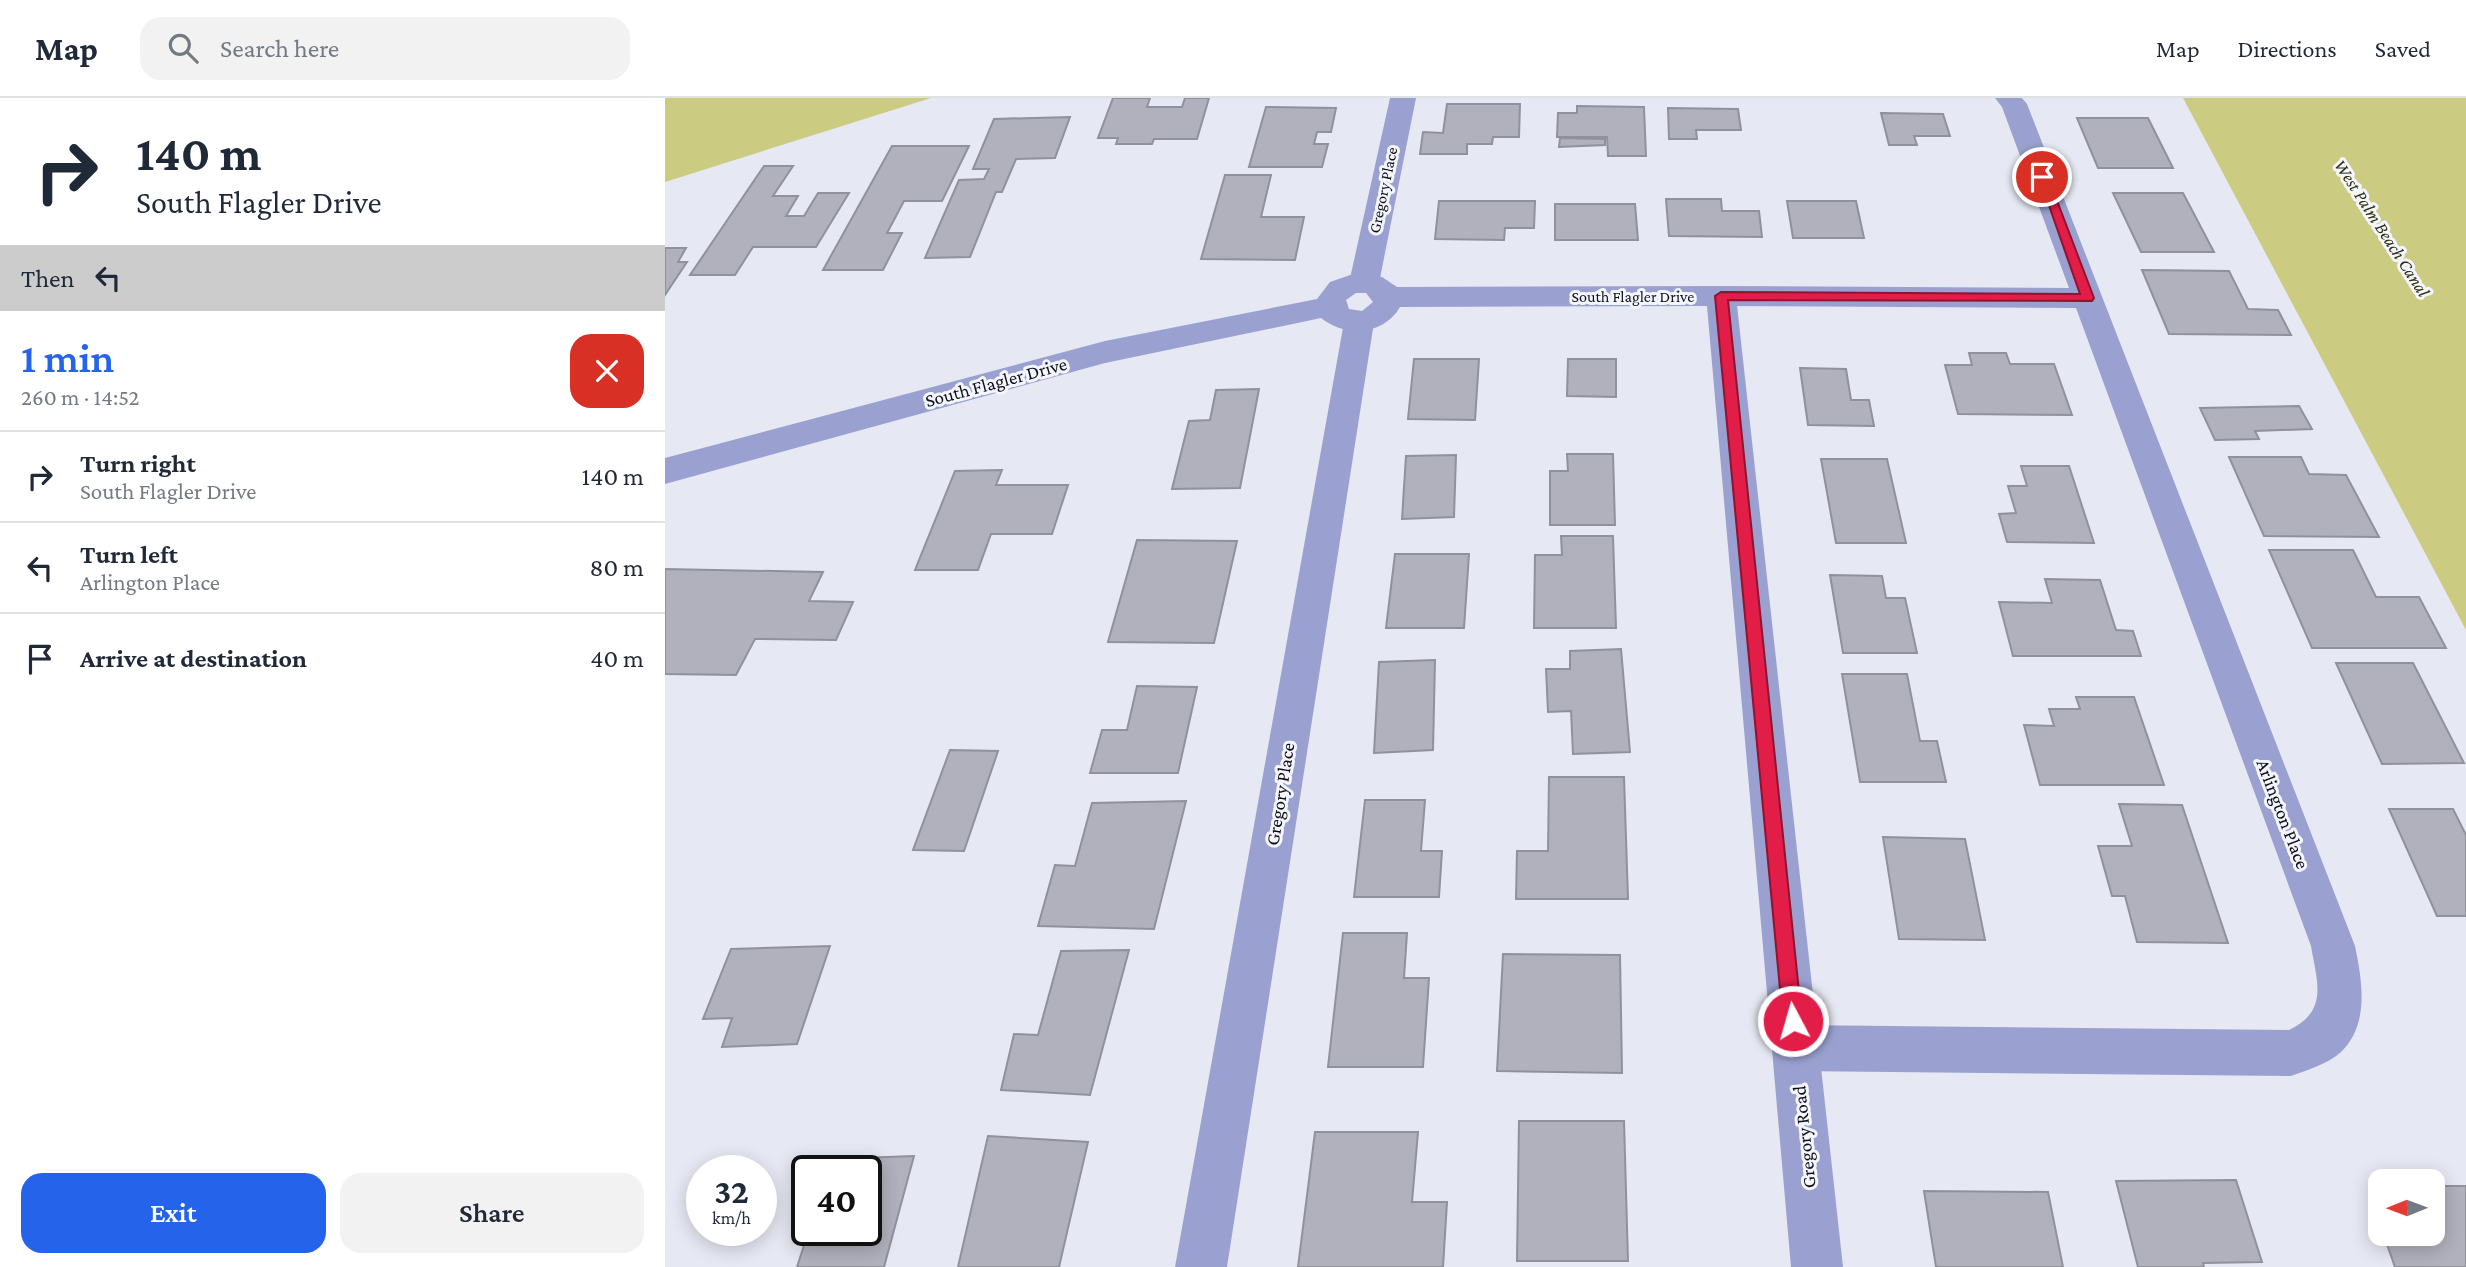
<!DOCTYPE html>
<html lang="en">
<head>
<meta charset="utf-8">
<style>
  :root { --surface:#fff; --page:#f2f2f3; --text:#1f2937; --muted:#747a83; --line:#e0e1e3; --accent:#2563eb }
  body { margin:0; font-family:"Crimson Pro",serif; background:var(--page); color:var(--text); height:100vh; display:flex; flex-direction:column; font-size:26px; white-space:nowrap }
  * { box-sizing:border-box; margin:0 }
  p { font-size:23px; color:var(--muted) }
  .icon { flex:none; width:38px; height:38px; fill:none; stroke:currentColor; stroke-width:2; stroke-linecap:round; stroke-linejoin:round }
  .map { position:relative; flex:1; overflow:hidden }
  .panel { display:flex; flex-direction:column; background:var(--surface); width:665px }
  .panel>* { flex:none }
  .banner { background:#fff; color:var(--text); overflow:hidden }
  .needle { width:46px; rotate:269deg }
  .buttons { position:absolute; left:1703px; top:1071px; display:grid; gap:14px }
  .buttons a { display:grid; place-items:center; width:77px; height:77px; border-radius:14px; background:var(--surface); box-shadow:0 4px 18px #0003; font-size:35px }
  .speed { position:absolute; left:21px; top:1057px; display:flex; gap:14px; font-size:35px; font-weight:700; text-align:center }
  .speed>* { display:grid; place-content:center; width:91px; height:91px; border-radius:50%; background:var(--surface); box-shadow:0 4px 18px #0003; line-height:1 }
  .speed small { font-size:18px; font-weight:400 }
  .speed .limit { border:4px solid #111; border-radius:10px; background:#fff; color:#111 }
  .pin { position:absolute; display:grid; place-items:center; width:60px; height:60px; color:#fff; margin:-30px; border:4px solid #fff; border-radius:50%; box-shadow:0 2px 7px #0007 }
  .me { position:absolute; width:77px; margin:-38px; rotate:354deg; stroke-linejoin:round; filter:drop-shadow(0 0 5px #0008) }
  .turn { display:flex; align-items:center; gap:24px; height:147px; padding:0 21px; font-size:32px }
  .turn .icon { width:91px; height:91px; stroke-width:2.5 }
  .turn b { display:block; font-size:49px; line-height:60px }
  .then { display:flex; align-items:center; height:66px; padding:0 21px; background:#0003; gap:14px; font-size:26px }
  .round { display:grid; place-items:center; flex:none; width:74px; height:74px; border-radius:21px; background:var(--page) }
  .head { display:flex; align-items:center; justify-content:space-between; height:119px; padding:0 21px }
  h1 { font-size:42px; font-weight:600; line-height:52px; color:var(--accent) }
  .primary-button { display:flex; gap:14px; margin-top:auto; padding:14px 21px }
  .primary-button a { flex:1; height:80px; border-radius:21px; background:var(--accent); color:#fff; font-size:28px; font-weight:600; line-height:80px; text-align:center }
  .primary-button a+a { background:var(--page); color:var(--text) }
  ul { padding:0; list-style:none }
  li { display:flex; align-items:center; gap:21px; height:91px; padding:0 21px; border-top:2px solid var(--line) }
  li div { flex:1 }
  li b { display:block; font-size:26px }
  li em { font-style:normal }
  header { display:flex; align-items:center; gap:42px; box-sizing:border-box; height:98px; padding:0 35px; background:var(--surface); border-bottom:2px solid var(--line) }
  header strong { font-size:33px }
  nav { display:flex; gap:38px; margin-inline-start:auto; font-size:24px }
  .search { width:490px; height:63px; background:var(--page); display:flex; align-items:center; gap:18px; box-sizing:border-box; padding:0 24px; border-radius:21px; color:var(--muted); font-size:26px }
  main { display:flex; flex:1; min-height:0 }
  .map>svg:first-child { display:block }
</style>
</head>
<body>
<header>
<strong>Map</strong>
<div class="search"><svg class="icon" aria-label="search" viewBox="0 0 24 24"><circle cx="10" cy="10" r="6"/><path d="M15 15l6 6"/></svg>Search here</div>
<nav><a>Map</a><a>Directions</a><a>Saved</a></nav>
</header>
<main>
<section class="panel">
<div class="banner">
<div class="turn"><svg class="icon" aria-label="right" viewBox="0 0 24 24"><path d="M7 20v-9h11M14 6l5 5-5 5"/></svg><div><b>140 m</b>South Flagler Drive</div></div>
<div class="then">Then<svg class="icon" aria-label="left" viewBox="0 0 24 24"><path d="M17 20v-9H6M10 6l-5 5 5 5"/></svg></div>
</div>
<div class="head"><div><h1>1 min</h1><p>260 m · 14:52</p></div><a class="round" style="background:#d93025;color:#fff"><svg class="icon" aria-label="close" viewBox="0 0 24 24"><path d="M6 6l12 12M18 6L6 18"/></svg></a></div>
<ul>
<li><svg class="icon" aria-label="right" viewBox="0 0 24 24"><path d="M7 20v-9h11M14 6l5 5-5 5"/></svg><div><b>Turn right</b><p>South Flagler Drive</p></div><em>140 m</em></li>
<li><svg class="icon" aria-label="left" viewBox="0 0 24 24"><path d="M17 20v-9H6M10 6l-5 5 5 5"/></svg><div><b>Turn left</b><p>Arlington Place</p></div><em>80 m</em></li>
<li><svg class="icon" aria-label="arrive" viewBox="0 0 24 24"><path d="M6 21V4h12l-3 4 3 4H6"/></svg><div><b>Arrive at destination</b></div><em>40 m</em></li>
</ul>
<div class="primary-button"><a>Exit</a><a>Share</a></div>
</section>
<div class="map">
<svg width="1801" height="1169" viewBox="0 0 1801 1169">
  <rect width="100%" height="100%" fill="#e6e8f3"/>
  <g fill="#cccb82">
    <path d="M0 0H266L0 84Z"/>
    <path d="M1518 0H1801V532Z"/>
  </g>
  <g fill="#b0b1bc" stroke="#90919b" stroke-width="2">
    <path d="M448 0H485L482 9H517L520 0H544L532 41H489L487 46H451L453 40H433Z"/>
    <path d="M782 6H855L854 39H828L827 46H802V56H755L758 34 778 35Z"/>
    <path d="M912 8 979 9 981 58H943L942 39H892L893 15H912Z"/>
    <path d="M601 9 671 10 666 34H652L649 46H663L657 69H584Z"/>
    <path d="M1003 10 1073 11 1076 32H1031L1032 41H1004Z"/>
    <path d="M1216 15 1278 16 1285 38H1249L1252 47H1224Z"/>
    <path d="M405 19 390 60 351 61 337 94H331L305 159 260 160 294 82 319 81 324 71H308L329 21Z"/>
    <path d="M1412 20H1483L1508 70H1433Z"/>
    <path d="M895 40 940 41V47L894 49Z"/>
    <path d="M227 48H304L277 103H239L222 135H237L218 172H158Z"/>
    <path d="M99 68H128L108 98H133L121 118H139L153 95H184L151 149H88L70 177H25Z"/>
    <path d="M560 77H606L596 119H639L630 162 536 161Z"/>
    <path d="M1448 95H1518L1549 154H1476Z"/>
    <path d="M1001 101H1056L1057 113H1094L1097 139 1004 138Z"/>
    <path d="M774 103H870L869 130H840L839 142 770 141Z"/>
    <path d="M1122 103H1191L1199 140H1128Z"/>
    <path d="M890 106H970L973 142H890Z"/>
    <path d="M0 150H21L13 164H22L0 197Z"/>
    <path d="M1477 172 1564 173 1583 211 1613 212 1626 237 1504 236Z"/>
    <path d="M1304 255H1341L1345 266H1389L1407 317 1293 316 1280 267H1307Z"/>
    <path d="M749 261H814L810 322 743 321Z"/>
    <path d="M903 261H951V299L902 298Z"/>
    <path d="M1135 270 1181 271 1186 302H1204L1209 328 1143 327Z"/>
    <path d="M594 291 575 390 507 391 524 323 545 322 551 292Z"/>
    <path d="M1634 308 1647 331 1590 333 1594 341 1550 342 1535 310Z"/>
    <path d="M902 356H948L950 427H885V373H903Z"/>
    <path d="M791 357 789 419 737 421 741 358Z"/>
    <path d="M1564 359H1636L1644 376 1681 377 1714 439 1599 438Z"/>
    <path d="M1156 361H1222L1241 445H1171Z"/>
    <path d="M1356 368H1404L1429 445 1342 444 1334 416 1351 415 1343 388H1362Z"/>
    <path d="M337 372 331 387H403L387 436H326L313 472H250L290 373Z"/>
    <path d="M896 438H948L951 530H869L870 457H897Z"/>
    <path d="M472 442 572 443 549 545 443 544Z"/>
    <path d="M1604 452H1688L1711 499H1754L1781 550H1647Z"/>
    <path d="M730 456H804L799 530H721Z"/>
    <path d="M0 471 158 474 144 503 188 504 171 542 90 541 71 577 0 576Z"/>
    <path d="M1165 477 1217 478 1221 500H1240L1252 555H1178Z"/>
    <path d="M1380 481 1435 482 1451 532 1468 533 1476 558H1348L1334 504 1387 505Z"/>
    <path d="M956 551 965 654 908 656 906 613 883 614 881 571H905V553Z"/>
    <path d="M770 562 768 652 709 655 714 564Z"/>
    <path d="M1671 565H1748L1799 665 1717 666Z"/>
    <path d="M1177 576H1242L1255 643H1272L1281 684H1195Z"/>
    <path d="M472 588 532 589 513 675H425L437 632H462Z"/>
    <path d="M1411 599H1469L1499 687H1375L1359 627 1389 628 1384 611H1415Z"/>
    <path d="M285 652 333 653 299 753 248 752Z"/>
    <path d="M884 679H959L963 801H851L852 753H883Z"/>
    <path d="M700 702H760L756 753H777L774 799H689Z"/>
    <path d="M521 703 489 831 373 828 390 767 410 768 427 705Z"/>
    <path d="M1454 706 1517 707 1563 845 1472 844 1460 798H1447L1433 748H1467Z"/>
    <path d="M1724 711H1788L1801 737V818H1772Z"/>
    <path d="M1218 739 1300 741 1320 842 1234 841Z"/>
    <path d="M678 835H742L739 880H764L758 969H663Z"/>
    <path d="M165 848 132 946 57 949 67 920 38 921 66 851Z"/>
    <path d="M464 852 425 997 336 992 349 936 373 937 396 853Z"/>
    <path d="M838 856 955 857 957 975 832 973Z"/>
    <path d="M854 1023H959L963 1163H852Z"/>
    <path d="M650 1034H753L747 1104H782L778 1169H633Z"/>
    <path d="M323 1038 423 1044 394 1169H293Z"/>
    <path d="M249 1058 219 1169H132L144 1132H201V1073H162L165 1061Z"/>
    <path d="M1571 1082 1597 1164 1538 1165 1539 1169H1473L1451 1083Z"/>
    <path d="M1768 1088H1801V1169H1730L1719 1138 1768 1136Z"/>
    <path d="M1259 1093 1383 1094 1398 1169H1271Z"/>
  </g>
  <g fill="none" stroke-linecap="round" stroke-linejoin="round">
    <g fill="#9aa1d0" fill-rule="evenodd">
      <path d="M725 0H751L714 185 709 192 699 195 689 192 684 185Z"/>
      <path d="M1330 0H1357L1362 6 1690 848C1697 882 1705 926 1676 954 1663 966 1642 972 1626 978L1130 973 1113 967 1107 950 1113 933 1130 927 1624 932C1664 913 1652 884 1646 848L1411 210 1056 208 1045 205 1041 198 1045 191 1056 188 1404 190 1337 9Z"/>
      <path d="M694 214 705 217 709 224 562 1169H510L679 224 683 217Z"/>
    </g>
    <path fill="#9aa1d0" fill-rule="evenodd" d="M691 175 717 179 732 189 1056 188 1067 191 1071 198 1178 1169H1126L1042 208 735 209C719 237 681 240 656 220L440 265 0 386V360L440 243 652 201 665 184ZM691 195H701L708 204 697 213 684 211 681 202Z"/>
  </g>
  <path fill="#e11d48" stroke="#92132f" stroke-width="2" d="M1373 76 1383 79 1429 200 1427 203 1063 202 1137 923 1134 930 1128 933 1121 930 1118 923 1050 198 1056 194 1415 196Z"/>
  <g text-anchor="middle" dominant-baseline="central" stroke-width="6" stroke-linejoin="round" paint-order="stroke">
    <g font-size="16" fill="#0f0f13" stroke="#f4f6ff">
      <text transform="translate(718 92) rotate(-78)">Gregory Place</text>
      <text x="968" y="198">South Flagler Drive</text>
    </g>
    <g font-size="18" font-style="italic" fill="#302f0e" stroke="#f4f6ff">
      <text transform="translate(1717 130) rotate(57)">West Palm Beach Canal</text>
    </g>
    <g font-size="19" fill="#0f0f13" stroke="#f4f6ff">
      <text transform="translate(331 284) rotate(-15)">South Flagler Drive</text>
      <text transform="translate(615 696) rotate(-81)">Gregory Place</text>
      <text transform="translate(1618 716) rotate(69)">Arlington Place</text>
      <text transform="translate(1139 1039) rotate(-96)">Gregory Road</text>
    </g>
  </g>
</svg>
<div class="buttons">
<a><svg class="needle" viewBox="-14 -14 28 28"><path d="M0-13l5 13h-10z" fill="#e53935"/><path d="M0 13l5-13h-10z" fill="#747a83"/></svg></a>
</div>
<div class="speed"><div>32<small>km/h</small></div><div class="limit">40</div></div>
<div class="pin" style="left:1377px;top:79px;background:#d93025"><svg class="icon" aria-label="arrive" viewBox="0 0 24 24"><path d="M6 21V4h12l-3 4 3 4H6"/></svg></div>
<svg class="me" style="left:1128px;top:923px" viewBox="-20 -20 40 40"><circle r="17" fill="#e11d48" stroke="#fff" stroke-width="3"/><path d="M0-11L8 9 0 5-8 9z" fill="#fff"/></svg>
</div>
</main>
</body>
</html>
